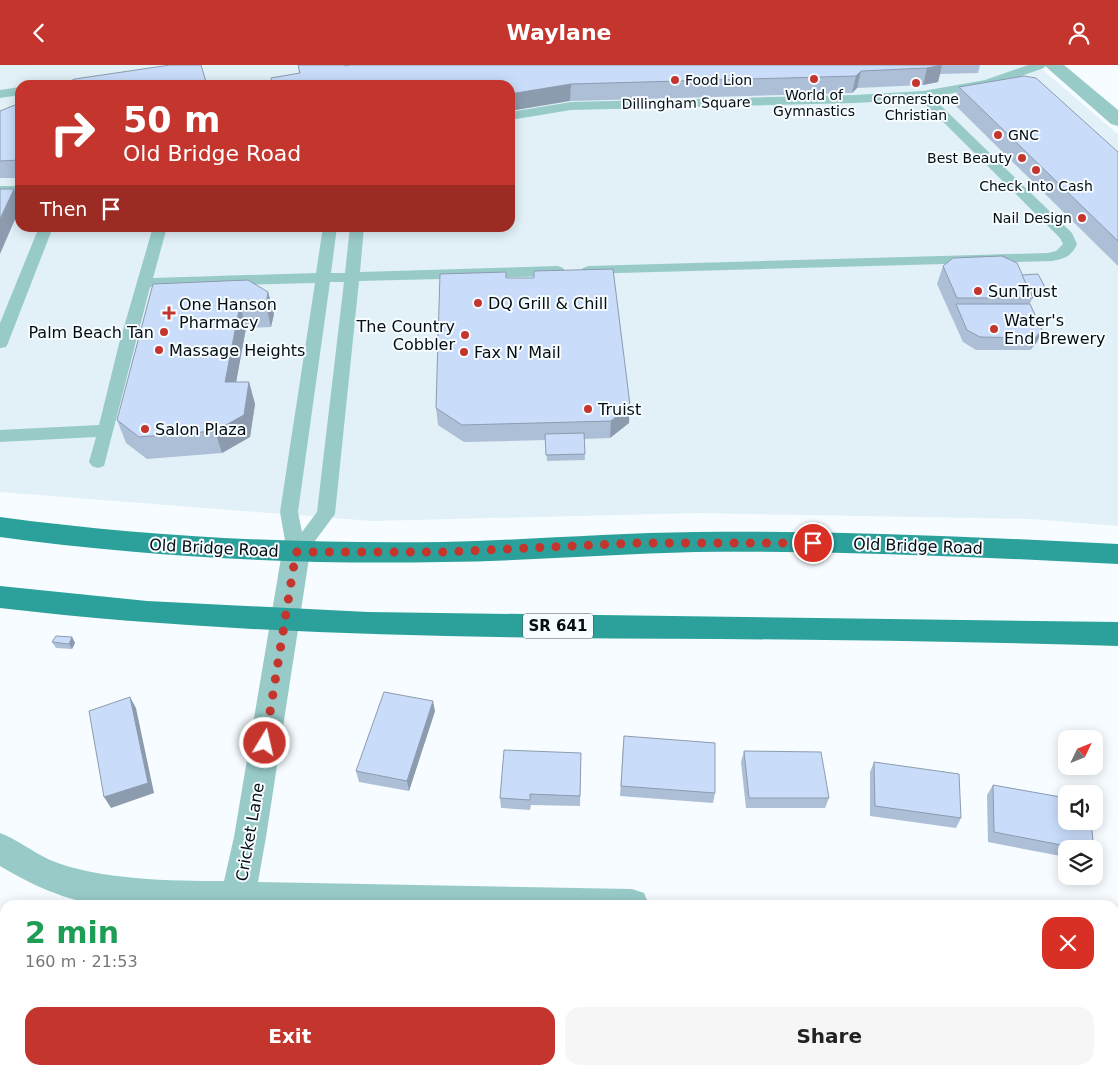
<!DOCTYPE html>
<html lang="en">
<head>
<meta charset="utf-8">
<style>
  :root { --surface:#fff; --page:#f6f6f6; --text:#222; --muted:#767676; --accent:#c4362d }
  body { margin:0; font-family:"DejaVu Sans",sans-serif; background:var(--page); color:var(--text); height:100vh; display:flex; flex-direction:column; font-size:19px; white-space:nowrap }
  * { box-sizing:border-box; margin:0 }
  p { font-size:16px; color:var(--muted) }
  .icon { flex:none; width:28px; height:28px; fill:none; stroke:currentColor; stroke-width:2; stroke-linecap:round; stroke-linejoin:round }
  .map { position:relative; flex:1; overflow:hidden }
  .panel { position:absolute; left:0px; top:835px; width:1119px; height:175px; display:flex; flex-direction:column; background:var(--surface); border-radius:15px 15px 0 0; box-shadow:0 2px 12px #0003 }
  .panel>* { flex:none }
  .top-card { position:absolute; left:15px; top:15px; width:500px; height:152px; border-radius:15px; box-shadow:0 2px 12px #0003; background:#c4362d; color:#fff; overflow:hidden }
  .needle { width:32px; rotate:47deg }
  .controls { position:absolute; left:1058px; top:665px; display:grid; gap:10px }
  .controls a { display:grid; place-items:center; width:45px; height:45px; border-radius:10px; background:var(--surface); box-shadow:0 2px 12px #0003; font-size:25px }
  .pin { position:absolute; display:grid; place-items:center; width:42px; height:42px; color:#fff; margin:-21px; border:2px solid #fff; border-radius:50%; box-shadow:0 1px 5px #0007 }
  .me { position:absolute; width:55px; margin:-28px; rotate:9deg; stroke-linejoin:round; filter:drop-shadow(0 0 4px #0008) }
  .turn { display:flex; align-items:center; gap:18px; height:105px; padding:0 25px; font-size:22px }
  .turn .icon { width:65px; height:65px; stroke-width:2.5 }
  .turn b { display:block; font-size:35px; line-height:42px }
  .then { display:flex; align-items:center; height:48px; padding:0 25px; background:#0003; gap:10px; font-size:19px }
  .round { display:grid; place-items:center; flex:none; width:52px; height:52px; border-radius:15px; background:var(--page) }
  .headline { display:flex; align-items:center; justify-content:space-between; height:85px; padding:0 25px }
  h1 { font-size:30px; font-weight:700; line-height:38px; color:#1e9e55 }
  .primary-button { display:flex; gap:10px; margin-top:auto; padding:10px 25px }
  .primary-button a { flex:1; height:58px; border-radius:15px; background:var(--accent); color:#fff; font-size:20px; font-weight:700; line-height:58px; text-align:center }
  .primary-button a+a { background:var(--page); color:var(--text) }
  header { display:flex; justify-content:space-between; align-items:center; height:65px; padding:0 25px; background:var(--accent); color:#fff; font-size:22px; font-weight:700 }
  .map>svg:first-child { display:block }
</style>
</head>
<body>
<header><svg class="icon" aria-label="back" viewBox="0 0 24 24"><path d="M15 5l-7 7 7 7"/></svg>Waylane<svg class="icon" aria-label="person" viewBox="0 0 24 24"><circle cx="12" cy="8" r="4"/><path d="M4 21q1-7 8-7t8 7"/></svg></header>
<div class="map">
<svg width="1118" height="1010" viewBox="0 0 1118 1010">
  <rect width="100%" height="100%" fill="#f6fcff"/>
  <path fill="#e1f1f7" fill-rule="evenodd" d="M0 0H1037L1118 69V461L1032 454 698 448 372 456 0 427ZM20 20H510V162H20Z"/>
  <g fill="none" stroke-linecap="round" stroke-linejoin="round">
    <g fill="#98cbc8" fill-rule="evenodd">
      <path d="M1028 0H1046L1044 3 992 21 932 32 1072 168 1077 179C1072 191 1064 194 1052 196L583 209 581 206 583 203 588 201 1048 188 1056 186 1063 179 1060 173 920 34 855 38 571 45 510 55V47L571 37 855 30 923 26 985 15Z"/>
      <path d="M20 22V30L0 33V25Z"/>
      <rect x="0" y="121" width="20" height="8"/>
      <path d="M39 162H53L8 278 6 282 0 283V258Z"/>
      <path d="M153 162H167L153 213 316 208 323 162H337L331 208H345L350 162H364L360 207 558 201 563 203 565 206 563 209 558 211 359 216 335 449 303 492 296 494 289 492 287 487 280 447 315 218 150 222 104 401 98 403 92 401 89 397 96 372 0 377V365L99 360 119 279ZM330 217H344L317 447 302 467 298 447Z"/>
    </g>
    <g fill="#98cbc8" fill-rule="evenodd">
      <path d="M1044 0H1064L1118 45V61L1111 59Z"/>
      <path d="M296 477 306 480 310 487 266 772 258 817 632 824 644 828 649 840H103C66 836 32 820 0 801V768C18 775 33 787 50 795 98 815 172 816 224 816L234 772 282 487 286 480Z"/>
      <path d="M1114 896 1118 898V934L1114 932Z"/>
      <path d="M172 1005H210L209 1010H171Z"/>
      <rect x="737" y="1005" width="38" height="5"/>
    </g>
    <g fill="#2ca19c" fill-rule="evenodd">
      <path d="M0 452C147 472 295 479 443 477 528 475 612 468 696 467 837 465 978 472 1118 479V499C978 492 837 485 696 487 612 489 528 496 443 497 295 500 147 492 0 472Z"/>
      <path d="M0 521 147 536 368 547 1118 557V581C985 577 852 575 719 574 479 573 239 571 0 543Z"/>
    </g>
  </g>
  <g fill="#adbed7">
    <path d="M298 0 345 1 350 0H980L978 8 940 9 938 17 923 20 857 23 852 28 570 36 299 8Z"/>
    <path d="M959 22 1118 87V201L954 39Z"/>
    <path d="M20 38V113H0V46Z"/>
    <path d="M943 201 1022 210 1047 226 1045 232 1032 233 1030 239 1042 265 1037 277 1030 285H976L963 277 937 219Z"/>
    <path d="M534 206 629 358 610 373 584 374 585 395 547 396 546 375 464 377 438 360 436 343 506 213H534Z"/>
    <path d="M153 219 268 227 274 249 271 262 246 263 236 317H249L255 339 250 372 222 388 147 394 126 378 117 355Z"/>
    <path d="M72 572 75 578 72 584 56 583 52 577Z"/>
    <path d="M435 646 409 726 359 717 356 706Z"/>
    <path d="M623 681 715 728 713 738 620 731Z"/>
    <path d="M744 686 829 733 825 743H746L741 697Z"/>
    <path d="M581 688 580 741 531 740 530 745 501 743 500 733Z"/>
    <path d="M874 697 961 753 956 763 870 751V707Z"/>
    <path d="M993 720 1066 733V756H1091L1094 786V784H1066V792L988 777 987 730Z"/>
    <path d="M302 1005H370L369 1010H321L304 1008Z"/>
  </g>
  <g fill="#8d9baf">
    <path d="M942 0 938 17 923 20 927 3Z"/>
    <path d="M861 6 857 23 852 28 856 11Z"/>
    <path d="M571 19 570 36 510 46V29Z"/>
    <path d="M14 124 20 140V143L0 189V154Z"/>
    <path d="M268 227 274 249 271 262 266 240Z"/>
    <path d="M240 240 246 263 232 340 225 317Z"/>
    <path d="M1042 265 1037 277 1030 285 1035 273Z"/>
    <path d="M249 317 255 339 250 372 222 388 215 366Z"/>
    <path d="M630 340 629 358 610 373 611 356Z"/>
    <path d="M72 572 75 578 72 584 69 579Z"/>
    <path d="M130 632 136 643 154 728 111 743 104 732Z"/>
    <path d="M433 636 435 646 409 726 407 716Z"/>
    <path d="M51 1005H68L63 1010H56L51 1006Z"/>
    <path d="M365 1005H370L369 1010H366L365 1007Z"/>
  </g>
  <g fill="#c9ddfa" stroke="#8d9baf">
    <path d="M170 0H201L207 20H61L75 14Z"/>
    <path d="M298 0H345V1L350 0H941L927 3 861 6 856 11 571 19 510 29V20H273L271 13 300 8Z"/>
    <path d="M1024 11 1036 13 1118 87V176L959 22Z"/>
    <path d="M20 38V95L0 96V46Z"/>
    <path d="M0 124H14L0 154Z"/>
    <path d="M1002 191 1017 198 1033 233H957L943 201 953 193Z"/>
    <path d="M613 204 630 340 611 356 462 360 436 343 440 209 506 207V213H534V206Z"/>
    <path d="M1038 209 1047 226 1030 227 1022 210Z"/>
    <path d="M248 215 268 227 266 240H240L225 317H249L244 350 215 366 139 372 117 355 153 219Z"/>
    <path d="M956 239H1030L1042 265 1035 273 980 272 967 265Z"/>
    <path d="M584 368 585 389 546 390 545 369Z"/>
    <path d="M56 571 72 572 69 579 52 577Z"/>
    <path d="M384 627 433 636 407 716 356 706Z"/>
    <path d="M130 632 148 718 104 732 89 646Z"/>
    <path d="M624 671 715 678V728L621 721Z"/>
    <path d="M504 685 581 688 580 731 530 729V735L500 733Z"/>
    <path d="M744 686 821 687 829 733H749Z"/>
    <path d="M874 697 959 709 961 753 875 741Z"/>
    <path d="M993 720 1066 733V756H1091L1094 786V784H1082L994 767Z"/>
    <path d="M5 932V942L1 935Z"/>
    <path d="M340 1005H365V1007Z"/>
  </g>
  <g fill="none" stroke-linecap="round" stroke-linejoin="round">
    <path stroke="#c4362d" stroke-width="9" stroke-dasharray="0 16.2" d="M265 678 296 487H444L638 478H813"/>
  </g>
  <g fill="#c4362d" stroke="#f6fcff" stroke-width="2">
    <circle cx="814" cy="14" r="5"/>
    <circle cx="675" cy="15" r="5"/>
    <circle cx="916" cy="18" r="5"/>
    <circle cx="998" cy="70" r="5"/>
    <circle cx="1022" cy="93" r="5"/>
    <circle cx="1036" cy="105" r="5"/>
    <circle cx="1082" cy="153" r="5"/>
    <circle cx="978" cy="226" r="5"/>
    <circle cx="478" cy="238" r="5"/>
    <path d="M166.5 240.5h5v5h5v5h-5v5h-5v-5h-5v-5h5z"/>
    <circle cx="994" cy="264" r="5"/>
    <circle cx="164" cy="267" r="5"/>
    <circle cx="465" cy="270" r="5"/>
    <circle cx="159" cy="285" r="5"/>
    <circle cx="464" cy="287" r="5"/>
    <circle cx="588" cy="344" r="5"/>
    <circle cx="145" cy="364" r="5"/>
  </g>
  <g text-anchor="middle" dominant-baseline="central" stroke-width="4" stroke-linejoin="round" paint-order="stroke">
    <g font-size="14" fill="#040d11" stroke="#f6fcff">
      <text x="685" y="15" text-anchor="start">Food Lion</text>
      <text x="814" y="30">World of<tspan x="814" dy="16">Gymnastics</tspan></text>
      <text x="916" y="34">Cornerstone<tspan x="916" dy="16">Christian</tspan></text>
      <text x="1008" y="70" text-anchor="start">GNC</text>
      <text x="1012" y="93" text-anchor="end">Best Beauty</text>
      <text x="1036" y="121">Check Into Cash</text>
      <text x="1072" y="153" text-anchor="end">Nail Design</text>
    </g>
    <g font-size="14" fill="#040d11" stroke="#f6fcff">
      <text transform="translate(686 38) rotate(-1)">Dillingham Square</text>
    </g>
    <rect fill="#f6fcff" stroke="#4d5558" stroke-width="1" x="523" y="548.5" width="70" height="25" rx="4"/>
    <g font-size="15" font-weight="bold" fill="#040d11">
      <text x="558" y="561">SR 641</text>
    </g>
    <g font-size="16" fill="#040d11" stroke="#f6fcff" text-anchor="start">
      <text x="988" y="226">SunTrust</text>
      <text x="488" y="238">DQ Grill &amp; Chill</text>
      <text x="179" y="239">One Hanson<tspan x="179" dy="18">Pharmacy</tspan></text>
      <text x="1004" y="255">Water's<tspan x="1004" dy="18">End Brewery</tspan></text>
      <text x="455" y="261" text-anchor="end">The Country<tspan x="455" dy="18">Cobbler</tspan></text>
      <text x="154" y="267" text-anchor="end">Palm Beach Tan</text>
      <text x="169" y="285">Massage Heights</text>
      <text x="474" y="287">Fax N’ Mail</text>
      <text x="598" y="344">Truist</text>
      <text x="155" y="364">Salon Plaza</text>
    </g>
    <g font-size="16" fill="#040d11" stroke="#f6fcff">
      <text transform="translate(918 481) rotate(2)">Old Bridge Road</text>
      <text transform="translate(214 483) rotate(3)">Old Bridge Road</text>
      <text transform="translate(250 767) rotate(-80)">Cricket Lane</text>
    </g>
  </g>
</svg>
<div class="controls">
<a><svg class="needle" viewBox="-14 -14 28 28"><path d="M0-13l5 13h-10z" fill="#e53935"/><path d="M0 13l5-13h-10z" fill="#767676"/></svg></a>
<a><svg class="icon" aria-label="sound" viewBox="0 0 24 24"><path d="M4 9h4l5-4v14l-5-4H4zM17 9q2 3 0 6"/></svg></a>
<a><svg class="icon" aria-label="layers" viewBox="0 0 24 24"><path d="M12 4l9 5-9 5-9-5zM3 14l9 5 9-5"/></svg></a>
</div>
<div class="pin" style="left:813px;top:478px;background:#d93025"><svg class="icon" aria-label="arrive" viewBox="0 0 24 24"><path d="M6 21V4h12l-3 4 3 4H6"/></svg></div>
<svg class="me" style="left:265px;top:678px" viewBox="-20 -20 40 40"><circle r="17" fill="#c4362d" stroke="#fff" stroke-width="3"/><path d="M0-11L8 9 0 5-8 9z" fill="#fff"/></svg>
<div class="top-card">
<div class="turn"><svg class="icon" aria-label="right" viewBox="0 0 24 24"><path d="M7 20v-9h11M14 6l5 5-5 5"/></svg><div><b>50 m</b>Old Bridge Road</div></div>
<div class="then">Then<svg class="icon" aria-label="arrive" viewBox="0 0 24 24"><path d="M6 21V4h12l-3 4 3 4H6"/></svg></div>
</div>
<section class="panel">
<div class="headline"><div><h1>2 min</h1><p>160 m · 21:53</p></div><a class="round" style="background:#d93025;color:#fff"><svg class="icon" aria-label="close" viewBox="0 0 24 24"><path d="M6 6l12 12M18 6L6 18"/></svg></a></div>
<div class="primary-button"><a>Exit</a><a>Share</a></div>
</section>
</div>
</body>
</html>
